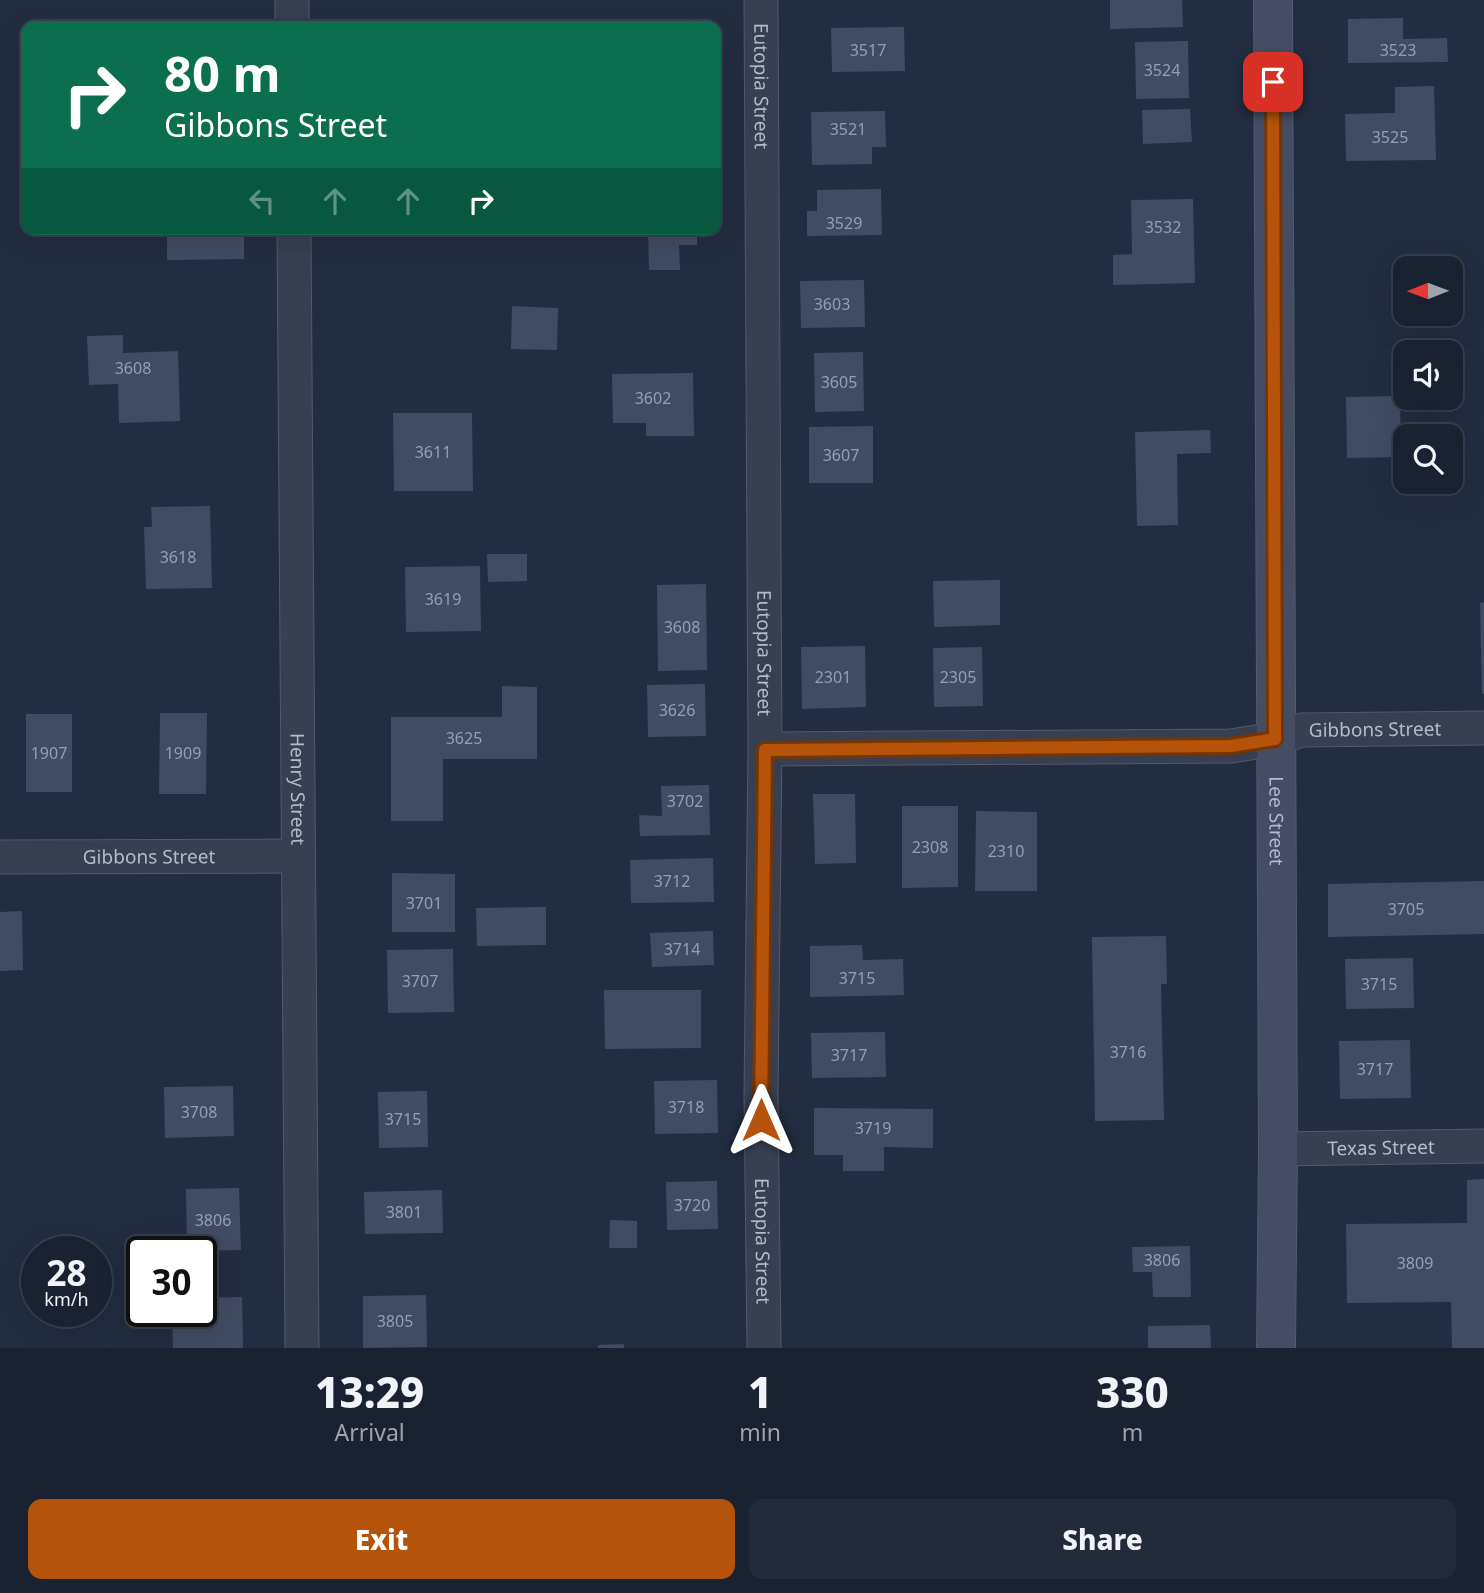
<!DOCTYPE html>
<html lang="en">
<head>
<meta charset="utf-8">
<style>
  :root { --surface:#1a2231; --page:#232a39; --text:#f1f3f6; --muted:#9fa4ab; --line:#383f4d; --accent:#b45309 }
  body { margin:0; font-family:"Noto Sans",sans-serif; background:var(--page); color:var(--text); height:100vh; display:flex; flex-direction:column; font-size:26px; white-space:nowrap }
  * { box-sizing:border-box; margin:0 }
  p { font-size:23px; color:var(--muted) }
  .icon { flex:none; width:38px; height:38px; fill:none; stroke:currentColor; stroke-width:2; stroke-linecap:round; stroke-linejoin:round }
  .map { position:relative; height:1348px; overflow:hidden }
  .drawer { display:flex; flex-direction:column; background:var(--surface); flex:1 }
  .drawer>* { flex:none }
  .banner { position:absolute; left:21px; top:21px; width:700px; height:214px; border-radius:14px; box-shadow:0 7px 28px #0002,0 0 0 2px var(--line); background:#0b6e4f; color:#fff; overflow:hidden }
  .needle { width:46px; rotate:269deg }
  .buttons { position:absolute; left:1393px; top:256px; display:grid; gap:14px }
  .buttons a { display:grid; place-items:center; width:70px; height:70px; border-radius:14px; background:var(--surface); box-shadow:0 7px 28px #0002,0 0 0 2px var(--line); font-size:35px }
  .speed { position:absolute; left:21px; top:1236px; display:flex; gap:14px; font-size:35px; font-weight:700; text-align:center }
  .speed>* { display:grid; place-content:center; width:91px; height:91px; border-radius:50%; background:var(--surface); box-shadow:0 7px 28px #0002,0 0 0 2px var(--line); line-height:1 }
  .speed small { font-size:18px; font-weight:400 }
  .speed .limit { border:4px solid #111; border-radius:10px; background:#fff; color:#111 }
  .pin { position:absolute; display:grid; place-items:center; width:60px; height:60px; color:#fff; margin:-30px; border-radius:14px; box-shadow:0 4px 10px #0006 }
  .me { position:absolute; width:77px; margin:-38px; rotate:0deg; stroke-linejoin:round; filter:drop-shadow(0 0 5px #0008) }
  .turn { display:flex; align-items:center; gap:24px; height:147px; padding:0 28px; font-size:32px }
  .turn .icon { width:91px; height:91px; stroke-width:2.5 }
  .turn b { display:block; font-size:49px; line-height:60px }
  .lanes { display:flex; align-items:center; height:66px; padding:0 28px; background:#0003; justify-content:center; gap:35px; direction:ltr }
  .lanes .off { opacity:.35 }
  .eta { display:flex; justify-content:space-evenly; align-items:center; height:119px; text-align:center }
  .eta b { font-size:42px; font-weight:800; line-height:49px }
  .button { display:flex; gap:14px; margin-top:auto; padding:14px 28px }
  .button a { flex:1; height:80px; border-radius:14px; background:var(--accent); color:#fff; font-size:28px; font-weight:800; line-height:80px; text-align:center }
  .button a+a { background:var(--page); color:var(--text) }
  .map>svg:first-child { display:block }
</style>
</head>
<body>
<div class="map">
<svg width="1484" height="1348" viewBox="0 0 1484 1348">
  <rect width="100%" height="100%" fill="#232d41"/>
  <g fill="#414c63">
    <path d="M1110 0H1182L1183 27 1110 29Z"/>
    <path d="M1403 18V39L1447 38 1448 62 1348 63V19Z"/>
    <path d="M604 22 700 23V26H604Z"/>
    <path d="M904 27 905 71 832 72 831 28Z"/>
    <path d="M1188 41 1189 98 1136 99 1135 42Z"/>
    <path d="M1434 86 1436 160 1346 161 1345 114 1395 113V87Z"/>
    <path d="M1190 109 1192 142 1143 144 1142 110Z"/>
    <path d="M885 111 886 147H872V164L812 165 811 112Z"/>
    <path d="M881 189 882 235 807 236V211H817V190Z"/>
    <path d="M1193 199 1195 283 1113 285V255L1132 254 1131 200Z"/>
    <path d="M167 229H244V259L167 260Z"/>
    <path d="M648 229H697V245H679L680 270H649Z"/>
    <path d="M864 280 865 327 801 328 800 281Z"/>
    <path d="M512 306 558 308 557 350 511 349Z"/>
    <path d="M123 335V353L178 351 180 421 119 423 118 384 89 385 87 336Z"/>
    <path d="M863 352 864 411 815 412 814 353Z"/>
    <path d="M693 373 694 436H646V423H613L612 374Z"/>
    <path d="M1400 396 1401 457 1347 458 1346 397Z"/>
    <path d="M393 413H472L473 491H394Z"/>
    <path d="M873 426V483H809V427Z"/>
    <path d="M1210 430 1211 453 1177 454 1178 525 1137 526 1135 432Z"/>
    <path d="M210 506 212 588 146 589 144 527H152L151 507Z"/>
    <path d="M487 554H527V581L488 582Z"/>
    <path d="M480 566 481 631 406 632 405 567Z"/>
    <path d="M1000 580V625L934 627 933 581Z"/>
    <path d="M706 584 707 670 658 671 657 585Z"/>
    <path d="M1484 602V694H1482L1480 603Z"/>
    <path d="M865 646 866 707 802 709 801 647Z"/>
    <path d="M982 647 983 706 934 707 933 648Z"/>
    <path d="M705 684 706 736 648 737 647 685Z"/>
    <path d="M502 686 537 687V759H443V821H391V717H502Z"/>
    <path d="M160 713H207L206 794H159Z"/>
    <rect x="26" y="714" width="46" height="78"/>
    <path d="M709 785 710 835 640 836 639 815 662 816 661 786Z"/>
    <path d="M813 794H855L856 863 815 864Z"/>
    <path d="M902 806H958V887L902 888Z"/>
    <path d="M976 811 1037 812V891H975Z"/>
    <path d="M713 858 714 902 631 903 630 860Z"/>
    <path d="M392 873 455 874V932H392Z"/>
    <path d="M1484 881V934L1328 937V884Z"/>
    <path d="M546 907V945L477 946 476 908Z"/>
    <path d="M22 911 23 970 0 971V912Z"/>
    <path d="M713 931 714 965 652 967 650 933Z"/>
    <path d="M1166 936 1167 984H1161L1164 1120 1095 1121 1092 937Z"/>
    <path d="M862 945 863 960 903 959 904 995 810 997V946Z"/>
    <path d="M453 949 454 1012 388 1013 387 950Z"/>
    <path d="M1413 958 1414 1008 1346 1009 1345 959Z"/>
    <path d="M604 990H701V1048L605 1049Z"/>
    <path d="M885 1032 886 1077 812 1078 811 1033Z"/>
    <path d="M1410 1040 1411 1098 1340 1099 1339 1041Z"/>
    <path d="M717 1080 718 1133 655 1134 654 1081Z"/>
    <path d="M233 1086 234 1136 165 1138 164 1087Z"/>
    <path d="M427 1091 428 1147 379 1148 378 1092Z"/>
    <path d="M814 1108 933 1109V1148L884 1147V1171H843V1155H814Z"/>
    <path d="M1484 1179V1348H1452L1451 1302 1347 1303 1346 1224 1467 1223V1180Z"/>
    <path d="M717 1181 718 1229 667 1230 666 1182Z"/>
    <path d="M239 1188 241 1250 187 1251 186 1189Z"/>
    <path d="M442 1190 443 1233 365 1234 364 1192Z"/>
    <path d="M610 1220 637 1221V1248H609Z"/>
    <path d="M1190 1246 1191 1297H1153L1152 1272H1133L1132 1247Z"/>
    <path d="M426 1295 427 1347 363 1348V1296Z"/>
    <path d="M242 1297 243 1348H173L172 1311H201V1298Z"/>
    <path d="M1210 1325 1211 1348H1148V1326Z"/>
    <path d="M624 1344V1348H598V1345Z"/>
  </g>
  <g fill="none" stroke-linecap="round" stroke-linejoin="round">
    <g stroke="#525a6b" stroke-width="35">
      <g id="street">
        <path d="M292 0V26"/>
        <path id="s1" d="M761 0 765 749 761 1094 764 1348"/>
        <path id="s2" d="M294 229 302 1348"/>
        <path id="s3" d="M765 749 1231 746 1275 739 1302 730 1484 728"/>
        <path id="s4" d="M0 857 299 856"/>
        <path id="s5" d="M1278 1149 1484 1146"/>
      </g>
    </g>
    <g stroke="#525a6b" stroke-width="40">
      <g id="secondary">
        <path id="s6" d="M1273 0 1278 1149 1276 1348"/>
      </g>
    </g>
    <use href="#street" stroke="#373f50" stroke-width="33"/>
    <use href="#secondary" stroke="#454d64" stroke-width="38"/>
  </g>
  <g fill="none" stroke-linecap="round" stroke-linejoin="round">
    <g stroke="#753606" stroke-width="18">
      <path id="route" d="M761 1120 765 750 1231 746 1275 739 1273 82"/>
    </g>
    <use href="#route" stroke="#b45309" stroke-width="12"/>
  </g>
  <g text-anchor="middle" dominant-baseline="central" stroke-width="7" stroke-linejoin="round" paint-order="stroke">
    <g font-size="16" fill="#969eb1">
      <text x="868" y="50">3517</text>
      <text x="1398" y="50">3523</text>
      <text x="1162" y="70">3524</text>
      <text x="848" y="129">3521</text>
      <text x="1390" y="137">3525</text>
      <text x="844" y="223">3529</text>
      <text x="1163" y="227">3532</text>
      <text x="832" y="304">3603</text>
      <text x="133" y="368">3608</text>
      <text x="839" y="382">3605</text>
      <text x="653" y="398">3602</text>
      <text x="433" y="452">3611</text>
      <text x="841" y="455">3607</text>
      <text x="178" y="557">3618</text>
      <text x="443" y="599">3619</text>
      <text x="682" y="627">3608</text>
      <text x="833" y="677">2301</text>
      <text x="958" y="677">2305</text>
      <text x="677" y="710">3626</text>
      <text x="464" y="738">3625</text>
      <text x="49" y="753">1907</text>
      <text x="183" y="753">1909</text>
      <text x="685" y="801">3702</text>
      <text x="930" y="847">2308</text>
      <text x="1006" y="851">2310</text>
      <text x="672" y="881">3712</text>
      <text x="424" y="903">3701</text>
      <text x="1406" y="909">3705</text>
      <text x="682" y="949">3714</text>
      <text x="857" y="978">3715</text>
      <text x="420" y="981">3707</text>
      <text x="1379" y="984">3715</text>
      <text x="1128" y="1052">3716</text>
      <text x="849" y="1055">3717</text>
      <text x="1375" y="1069">3717</text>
      <text x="686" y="1107">3718</text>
      <text x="199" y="1112">3708</text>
      <text x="403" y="1119">3715</text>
      <text x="873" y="1128">3719</text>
      <text x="692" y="1205">3720</text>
      <text x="404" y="1212">3801</text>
      <text x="213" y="1220">3806</text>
      <text x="1162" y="1260">3806</text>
      <text x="1415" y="1263">3809</text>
      <text x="395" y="1321">3805</text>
    </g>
    <g font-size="19" fill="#b3bacb" stroke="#1c2435">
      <text stroke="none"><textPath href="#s1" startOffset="86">Eutopia Street</textPath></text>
      <text stroke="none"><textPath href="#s1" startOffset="653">Eutopia Street</textPath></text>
      <text stroke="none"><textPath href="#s3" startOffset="612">Gibbons Street</textPath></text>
      <text stroke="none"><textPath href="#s2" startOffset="560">Henry Street</textPath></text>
      <text stroke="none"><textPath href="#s6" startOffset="821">Lee Street</textPath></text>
      <text stroke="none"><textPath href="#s4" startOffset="149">Gibbons Street</textPath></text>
      <text stroke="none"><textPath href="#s5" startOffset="103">Texas Street</textPath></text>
      <text stroke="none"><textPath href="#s1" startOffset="1241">Eutopia Street</textPath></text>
    </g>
  </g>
</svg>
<div class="buttons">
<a><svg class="needle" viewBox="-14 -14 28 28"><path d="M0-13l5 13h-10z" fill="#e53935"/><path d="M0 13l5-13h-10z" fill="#9fa4ab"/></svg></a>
<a><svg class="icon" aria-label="sound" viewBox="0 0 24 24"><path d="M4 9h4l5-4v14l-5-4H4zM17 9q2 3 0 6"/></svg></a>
<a><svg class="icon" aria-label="search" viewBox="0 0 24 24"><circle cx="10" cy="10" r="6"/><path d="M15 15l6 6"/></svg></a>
</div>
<div class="speed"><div>28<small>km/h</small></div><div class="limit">30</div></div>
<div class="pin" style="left:1273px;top:82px;background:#d93025"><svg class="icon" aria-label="arrive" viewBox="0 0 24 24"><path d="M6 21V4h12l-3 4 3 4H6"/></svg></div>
<svg class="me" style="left:761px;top:1120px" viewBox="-20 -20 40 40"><path d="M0-17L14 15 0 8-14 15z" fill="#b45309" stroke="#fff" stroke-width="4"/></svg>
<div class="banner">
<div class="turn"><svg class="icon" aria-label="right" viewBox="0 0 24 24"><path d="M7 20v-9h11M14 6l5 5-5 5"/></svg><div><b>80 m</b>Gibbons Street</div></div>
<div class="lanes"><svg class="icon off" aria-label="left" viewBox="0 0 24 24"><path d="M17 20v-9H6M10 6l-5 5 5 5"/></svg><svg class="icon off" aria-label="ahead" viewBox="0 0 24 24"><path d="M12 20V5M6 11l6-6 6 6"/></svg><svg class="icon off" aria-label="ahead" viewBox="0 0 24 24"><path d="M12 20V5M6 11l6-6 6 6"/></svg><svg class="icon" aria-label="right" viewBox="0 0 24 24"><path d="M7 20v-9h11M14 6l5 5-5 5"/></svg></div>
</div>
</div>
<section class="drawer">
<div class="eta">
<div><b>13:29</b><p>Arrival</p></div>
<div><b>1</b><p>min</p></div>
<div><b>330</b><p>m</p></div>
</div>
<div class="button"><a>Exit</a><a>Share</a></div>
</section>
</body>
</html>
